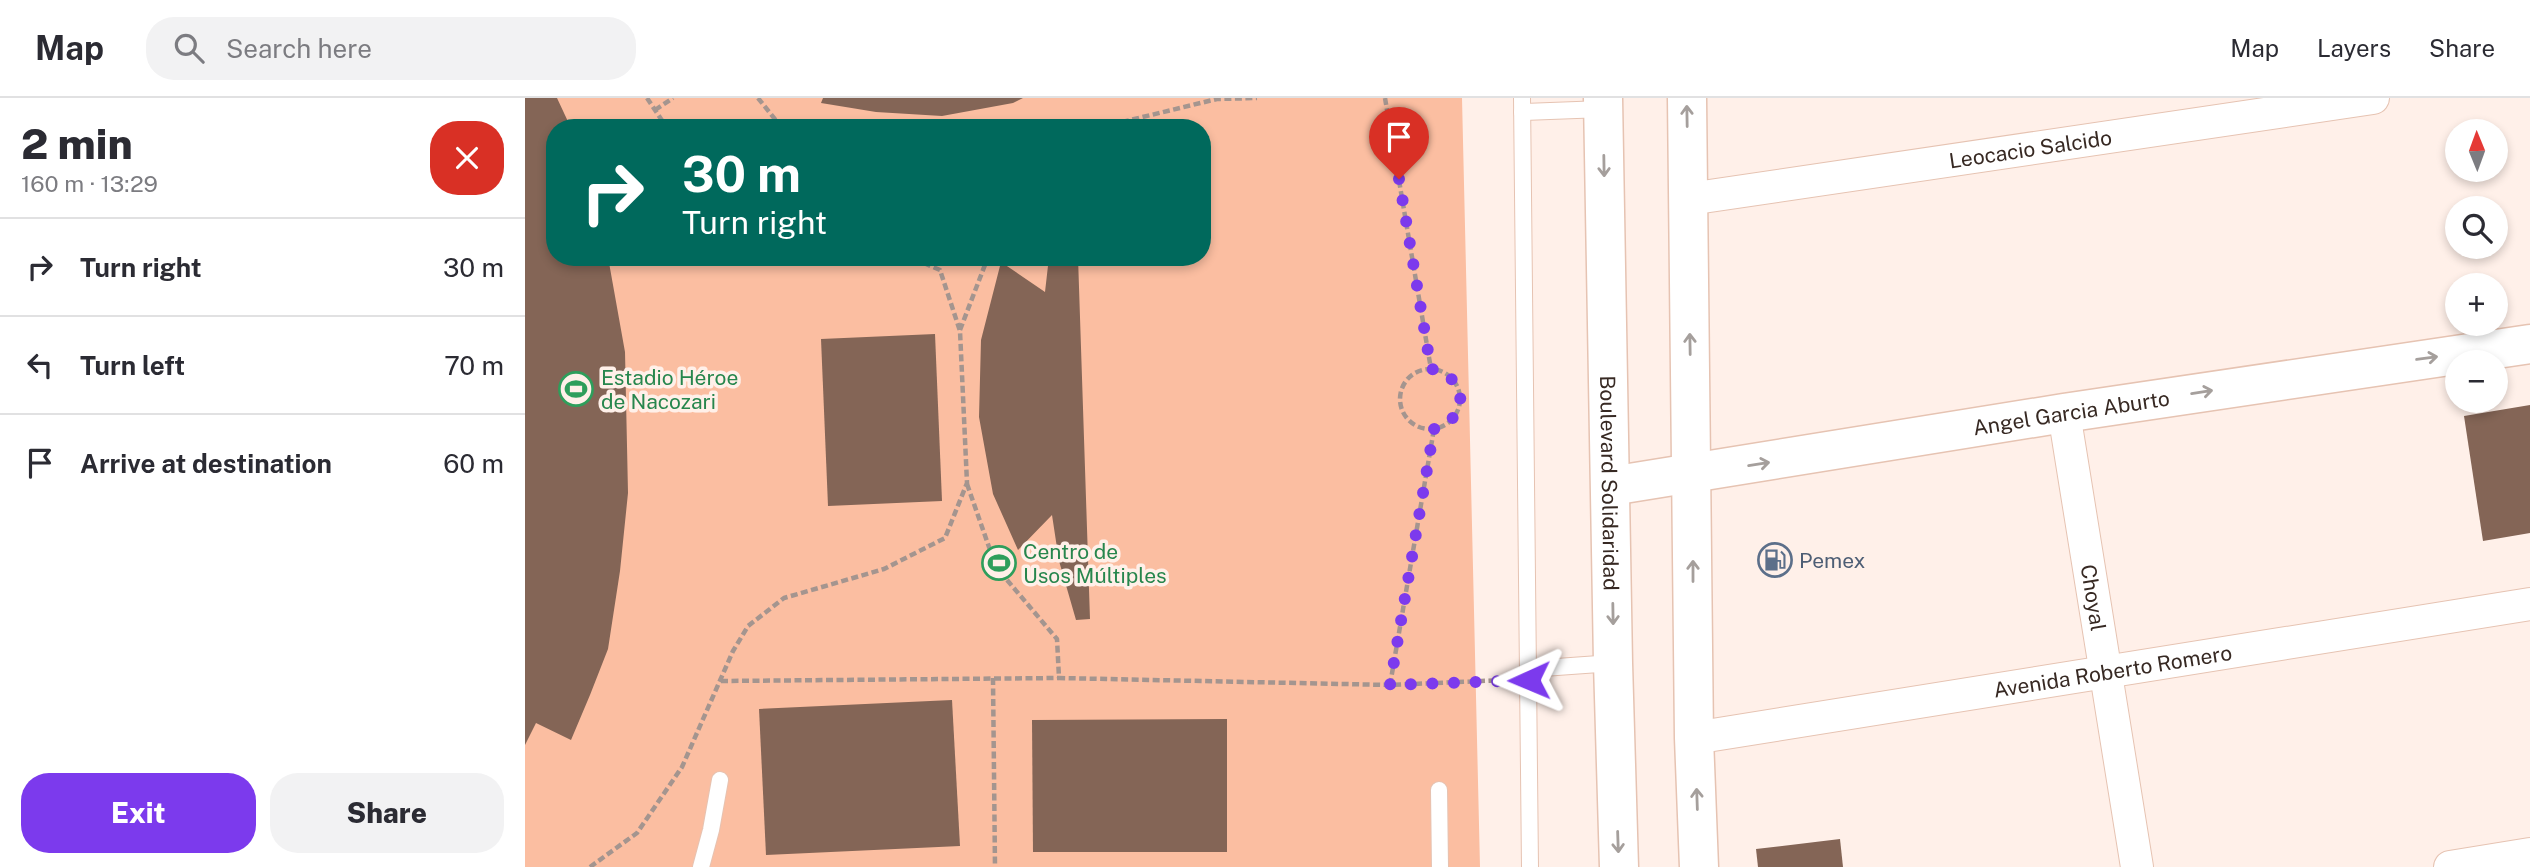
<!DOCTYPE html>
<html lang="en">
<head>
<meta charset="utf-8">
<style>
  :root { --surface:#fff; --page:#f2f2f3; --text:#2b2b33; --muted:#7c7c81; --line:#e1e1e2; --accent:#7c3aed }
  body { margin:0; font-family:"Public Sans",sans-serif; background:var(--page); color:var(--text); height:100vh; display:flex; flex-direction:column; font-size:26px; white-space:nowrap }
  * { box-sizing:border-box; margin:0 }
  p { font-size:23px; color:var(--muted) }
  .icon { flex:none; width:38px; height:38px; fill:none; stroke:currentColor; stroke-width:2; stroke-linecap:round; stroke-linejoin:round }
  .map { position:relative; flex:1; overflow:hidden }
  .panel { display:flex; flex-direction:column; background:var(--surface); width:525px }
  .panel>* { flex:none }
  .hud { position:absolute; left:21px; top:21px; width:665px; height:147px; border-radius:28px; box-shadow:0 4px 10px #0003; background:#00695c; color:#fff; overflow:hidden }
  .needle { width:46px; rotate:359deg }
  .buttons { position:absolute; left:1920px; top:21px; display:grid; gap:14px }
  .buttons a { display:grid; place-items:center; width:63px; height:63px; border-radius:50%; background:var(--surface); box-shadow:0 4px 10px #0003; font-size:35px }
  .pin { position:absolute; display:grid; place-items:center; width:60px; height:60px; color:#fff; margin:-72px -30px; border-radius:50% 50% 50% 0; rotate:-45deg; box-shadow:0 0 7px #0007 }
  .pin .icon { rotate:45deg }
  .me { position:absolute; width:77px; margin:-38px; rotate:269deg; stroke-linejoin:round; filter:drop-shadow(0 0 5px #0008) }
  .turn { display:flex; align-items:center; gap:24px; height:147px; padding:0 21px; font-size:32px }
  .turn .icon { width:91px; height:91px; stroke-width:2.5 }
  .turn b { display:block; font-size:49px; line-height:60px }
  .round { display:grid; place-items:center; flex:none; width:74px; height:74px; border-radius:28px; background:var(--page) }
  .head { display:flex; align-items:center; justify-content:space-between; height:119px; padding:0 21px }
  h1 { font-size:42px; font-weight:800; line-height:52px }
  .cta { display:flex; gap:14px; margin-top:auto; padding:14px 21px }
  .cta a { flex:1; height:80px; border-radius:28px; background:var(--accent); color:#fff; font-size:28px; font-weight:800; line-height:80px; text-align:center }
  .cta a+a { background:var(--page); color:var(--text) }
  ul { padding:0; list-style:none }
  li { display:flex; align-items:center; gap:21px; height:98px; padding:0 21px; border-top:2px solid var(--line) }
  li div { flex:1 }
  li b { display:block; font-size:26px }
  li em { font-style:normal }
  header { display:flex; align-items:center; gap:42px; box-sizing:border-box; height:98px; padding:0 35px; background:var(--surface); border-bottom:2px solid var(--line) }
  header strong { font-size:33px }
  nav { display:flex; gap:38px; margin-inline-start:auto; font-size:24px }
  .search { width:490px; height:63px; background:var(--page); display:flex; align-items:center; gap:18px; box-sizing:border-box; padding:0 24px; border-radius:28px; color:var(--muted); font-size:26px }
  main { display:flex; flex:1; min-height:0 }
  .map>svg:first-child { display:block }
</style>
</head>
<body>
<header>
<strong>Map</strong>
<div class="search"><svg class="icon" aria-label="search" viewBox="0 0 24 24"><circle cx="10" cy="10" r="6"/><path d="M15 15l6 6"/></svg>Search here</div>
<nav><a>Map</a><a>Layers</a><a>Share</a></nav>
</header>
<main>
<section class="panel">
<div class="head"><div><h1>2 min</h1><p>160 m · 13:29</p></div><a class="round" style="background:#d93025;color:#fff"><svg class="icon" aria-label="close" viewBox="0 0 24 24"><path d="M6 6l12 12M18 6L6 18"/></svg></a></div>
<ul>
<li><svg class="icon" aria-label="right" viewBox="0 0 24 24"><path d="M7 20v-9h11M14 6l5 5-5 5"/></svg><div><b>Turn right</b></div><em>30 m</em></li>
<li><svg class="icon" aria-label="left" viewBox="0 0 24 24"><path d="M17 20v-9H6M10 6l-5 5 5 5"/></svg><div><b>Turn left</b></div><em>70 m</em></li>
<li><svg class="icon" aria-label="arrive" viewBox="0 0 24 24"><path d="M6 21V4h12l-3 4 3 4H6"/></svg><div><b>Arrive at destination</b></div><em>60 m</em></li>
</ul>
<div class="cta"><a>Exit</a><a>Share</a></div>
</section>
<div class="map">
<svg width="2005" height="769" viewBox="0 0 2005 769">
  <rect width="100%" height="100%" fill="#fff0e9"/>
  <path fill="#fbbea1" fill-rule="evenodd" d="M0 0H937L955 769H0ZM30 30H677V159H30Z"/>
  <g fill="#846556">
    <path d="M0 0H32L46 30H30V159H83L100 254 103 395 95 473 83 551 65 597 46 642 11 625 0 647Z"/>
    <path d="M298 0H498L488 5 417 18 351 14 296 5Z"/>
    <path d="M524 159H553L565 521 551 522 534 463 527 417 493 452 468 396 454 319 456 242 476 164 520 194Z"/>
    <path d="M410 236 417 403 303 408 296 241Z"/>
    <path d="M2005 307V435L1958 443 1939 318Z"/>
    <path d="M427 602 435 748 241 757 234 611Z"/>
    <path d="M702 621V754H508L507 622Z"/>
    <path d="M1315 741 1318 769H1233L1231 751Z"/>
  </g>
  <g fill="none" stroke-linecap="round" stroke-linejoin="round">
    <g stroke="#e6c3b2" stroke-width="18">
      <g id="service">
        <path d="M997 0 1005 769"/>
        <path d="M997 14 1078 11"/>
        <path d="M1004 571 1088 565"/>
        <path d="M914 692 915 769"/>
        <path d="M176 769 186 732 195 682"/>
      </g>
    </g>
    <g stroke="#e6c3b2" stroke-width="34">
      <g id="minor">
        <path id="s1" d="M1164 101 1848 0"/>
        <path id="s2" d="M1539 315 1612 769"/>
        <path id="s3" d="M1169 640 2005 506"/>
        <path d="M1925 769 2005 756"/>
      </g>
    </g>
    <g stroke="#e6c3b2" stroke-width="41">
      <g id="tertiary">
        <path id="s4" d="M1086 388 1539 315 2005 246"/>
      </g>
    </g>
    <g stroke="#e6c3b2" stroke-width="41">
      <g id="primary">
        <path id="s5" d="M1078 0 1088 565 1094 769"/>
        <path d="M1162 0 1169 640 1174 769"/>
      </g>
    </g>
    <g stroke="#a4958f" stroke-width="4.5" stroke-dasharray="7 3.5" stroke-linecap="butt">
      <path d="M122 0 142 30"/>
      <path d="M233 0 257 30"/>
      <path d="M860 0 906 271"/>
      <path d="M130 12 148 0"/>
      <path d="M545 30 593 25 692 1 732 0"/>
      <path d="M435 232 463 159"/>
      <circle cx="905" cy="301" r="30"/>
      <path d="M442 386 471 469 532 541 534 580 865 587 980 582"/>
      <path d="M468 580 470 769"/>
      <path d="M196 583 534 580"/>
      <path d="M865 587 909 331"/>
      <path d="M65 769 112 735 157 669 208 553 223 528 259 500 359 471 420 440 442 385 435 233 415 172 385 159"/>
    </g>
    <use href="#service" stroke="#fff" stroke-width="16"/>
    <use href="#minor" stroke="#fff" stroke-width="32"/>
    <use href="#tertiary" stroke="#fff" stroke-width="38"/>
    <use href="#primary" stroke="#fff" stroke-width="38"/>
  </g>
  <defs><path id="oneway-shaft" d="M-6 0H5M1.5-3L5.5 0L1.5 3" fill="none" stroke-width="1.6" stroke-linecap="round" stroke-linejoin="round" transform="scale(1.75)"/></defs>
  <g stroke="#a59f9c">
    <use href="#oneway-shaft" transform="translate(1162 18) rotate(-91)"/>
    <use href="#oneway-shaft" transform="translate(1079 68) rotate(89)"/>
    <use href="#oneway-shaft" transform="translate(1165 246) rotate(-91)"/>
    <use href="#oneway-shaft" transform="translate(1902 260) rotate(-8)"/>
    <use href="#oneway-shaft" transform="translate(1677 294) rotate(-9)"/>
    <use href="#oneway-shaft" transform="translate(1234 366) rotate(-9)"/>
    <use href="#oneway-shaft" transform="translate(1168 473) rotate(-90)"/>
    <use href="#oneway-shaft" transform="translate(1088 516) rotate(89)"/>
    <use href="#oneway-shaft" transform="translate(1172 701) rotate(-92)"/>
    <use href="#oneway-shaft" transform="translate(1093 744) rotate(88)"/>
  </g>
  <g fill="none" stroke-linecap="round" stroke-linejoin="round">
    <path stroke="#7c3aed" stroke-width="12" stroke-dasharray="0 21.6" d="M874 81 906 271C943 278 946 320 909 331L865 587 1004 582"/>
  </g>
  <defs>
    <g id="stadium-ring" transform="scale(1.75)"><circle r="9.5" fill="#fff0e9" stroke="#2e9e5b" stroke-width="1.5"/><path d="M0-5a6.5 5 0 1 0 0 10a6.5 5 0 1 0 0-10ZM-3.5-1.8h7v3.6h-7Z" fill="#2e9e5b"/></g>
    <g id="fuel-ring" transform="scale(1.75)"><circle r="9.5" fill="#fff0e9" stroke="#5c6f8a" stroke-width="1.5"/><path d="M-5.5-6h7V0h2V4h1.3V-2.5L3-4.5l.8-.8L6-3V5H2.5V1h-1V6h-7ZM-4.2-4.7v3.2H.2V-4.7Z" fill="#5c6f8a"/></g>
  </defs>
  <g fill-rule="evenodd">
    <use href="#stadium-ring" x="51" y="291"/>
    <use href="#fuel-ring" x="1250" y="462"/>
    <use href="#stadium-ring" x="474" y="465"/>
  </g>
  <g text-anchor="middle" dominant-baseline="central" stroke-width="7" stroke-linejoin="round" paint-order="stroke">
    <g font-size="21" fill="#372923" stroke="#fff0e9">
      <text stroke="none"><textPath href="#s1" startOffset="345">Leocacio Salcido</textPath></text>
      <text stroke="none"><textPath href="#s4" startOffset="466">Angel Garcia Aburto</textPath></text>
      <text stroke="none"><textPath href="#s5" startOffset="385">Boulevard Solidaridad</textPath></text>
      <text stroke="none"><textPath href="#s2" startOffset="187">Choyal</textPath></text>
      <text stroke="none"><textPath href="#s3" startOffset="424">Avenida Roberto Romero</textPath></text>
    </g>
    <g font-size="21" fill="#27864d" stroke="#fff0e9" text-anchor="start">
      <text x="76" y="279">Estadio Héroe<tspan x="76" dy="24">de Nacozari</tspan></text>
      <text x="498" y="453">Centro de<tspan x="498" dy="24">Usos Múltiples</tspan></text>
    </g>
    <g font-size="21" fill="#4e5e75" stroke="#fff0e9" text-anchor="start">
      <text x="1274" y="462">Pemex</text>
    </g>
  </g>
</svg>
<div class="buttons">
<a><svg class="needle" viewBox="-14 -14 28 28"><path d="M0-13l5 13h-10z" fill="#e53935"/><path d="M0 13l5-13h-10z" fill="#7c7c81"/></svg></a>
<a><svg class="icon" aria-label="search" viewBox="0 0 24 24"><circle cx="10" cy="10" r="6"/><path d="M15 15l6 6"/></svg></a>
<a>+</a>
<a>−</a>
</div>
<div class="pin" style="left:874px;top:81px;background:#d93025"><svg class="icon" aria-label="arrive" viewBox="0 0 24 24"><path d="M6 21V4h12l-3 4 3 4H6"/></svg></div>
<svg class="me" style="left:1004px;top:582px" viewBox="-20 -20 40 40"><path d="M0-17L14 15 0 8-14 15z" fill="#7c3aed" stroke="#fff" stroke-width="4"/></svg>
<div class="hud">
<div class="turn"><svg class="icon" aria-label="right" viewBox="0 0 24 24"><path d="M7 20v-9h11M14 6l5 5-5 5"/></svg><div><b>30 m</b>Turn right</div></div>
</div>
</div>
</main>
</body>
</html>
